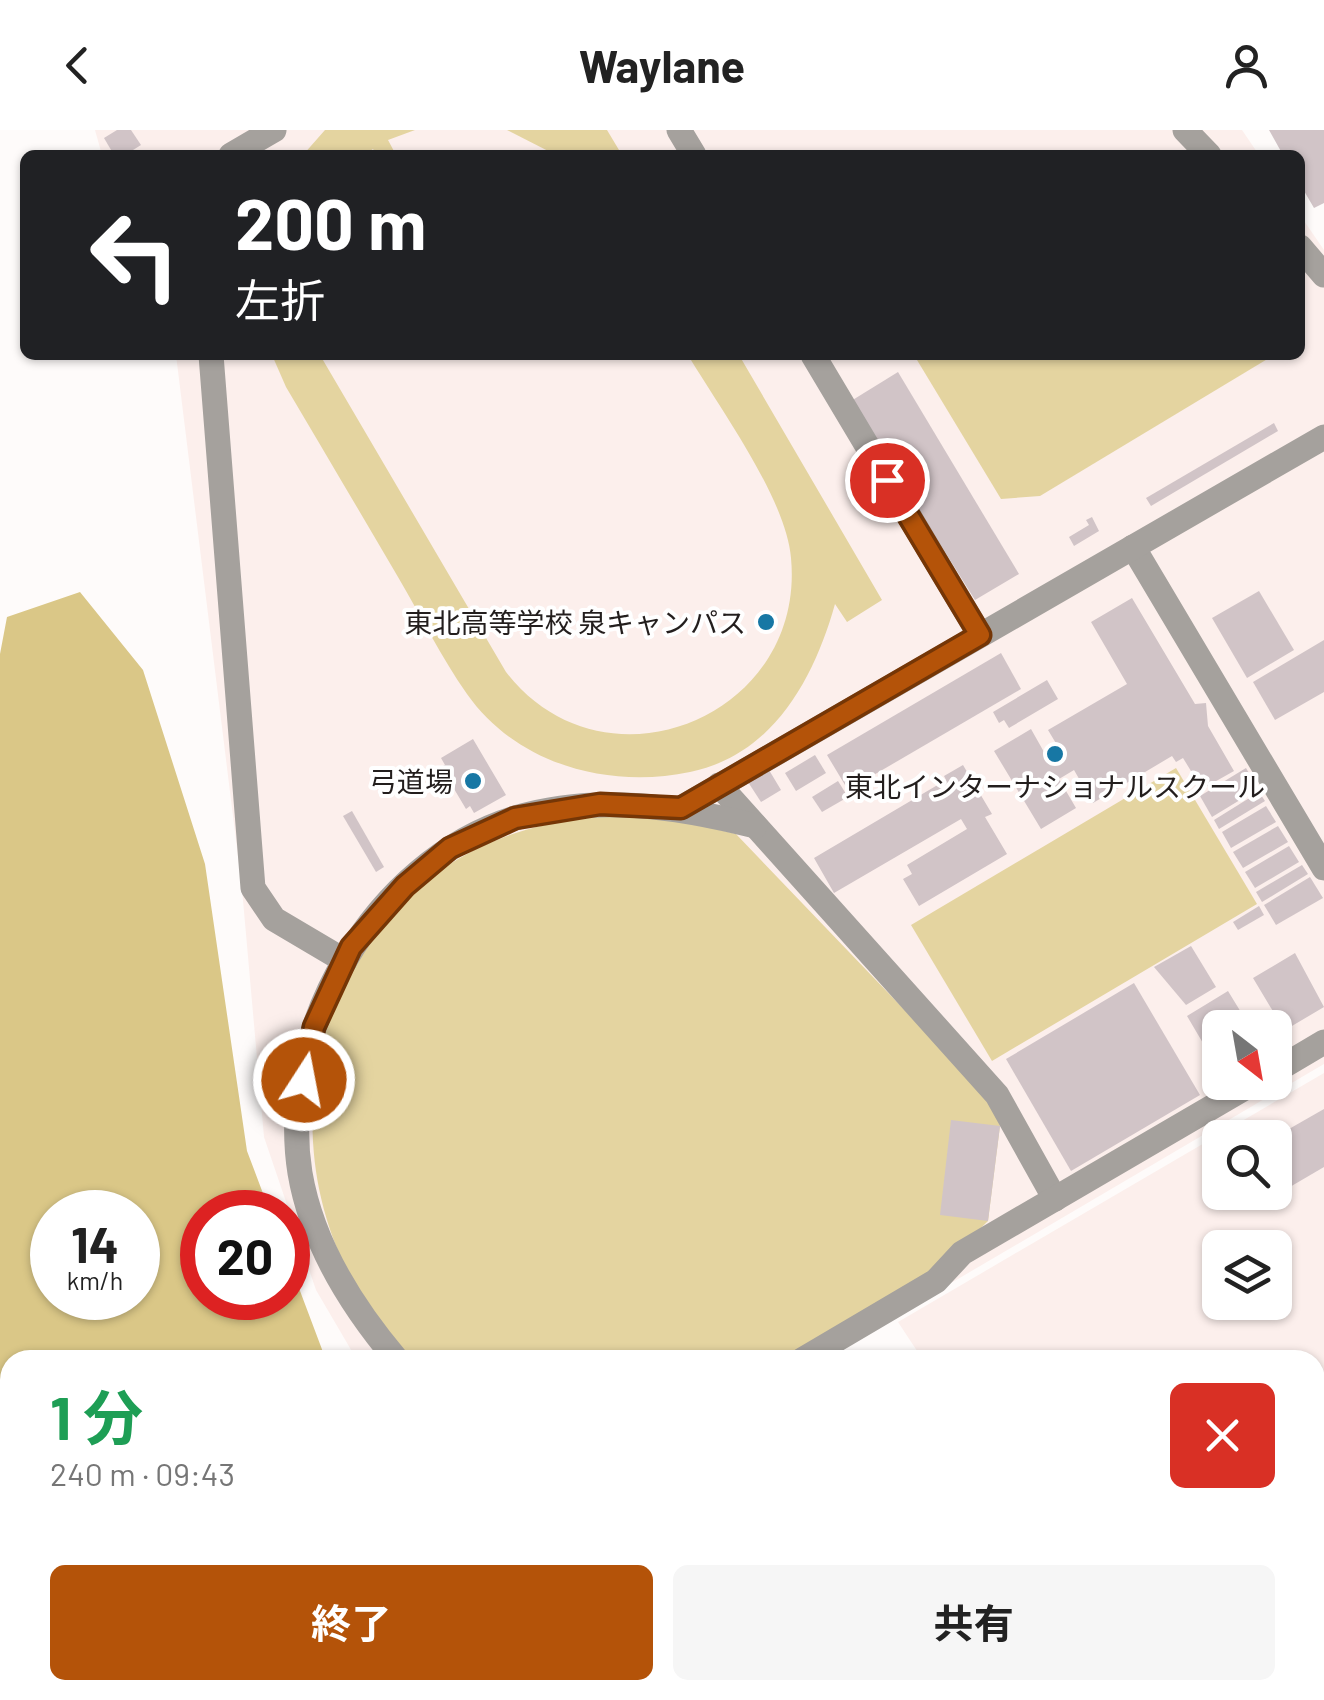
<!DOCTYPE html>
<html lang="ja">
<head>
<meta charset="utf-8">
<style>
  :root { --surface:#fff; --page:#f6f6f6; --text:#222; --muted:#767676; --accent:#b45309 }
  body { margin:0; font-family:Barlow,"Noto Sans JP",sans-serif; background:var(--page); color:var(--text); height:100vh; display:flex; flex-direction:column; font-size:38px; white-space:nowrap }
  * { box-sizing:border-box; margin:0 }
  p { font-size:32px; color:var(--muted) }
  .icon { flex:none; width:55px; height:55px; fill:none; stroke:currentColor; stroke-width:2; stroke-linecap:round; stroke-linejoin:round }
  .map { position:relative; flex:1; overflow:hidden }
  .sheet { position:absolute; left:0px; top:1220px; width:1325px; height:350px; display:flex; flex-direction:column; background:var(--surface); border-radius:30px 30px 0 0; box-shadow:0 2px 8px #0004 }
  .sheet>* { flex:none }
  .top-card { position:absolute; left:20px; top:20px; width:1285px; height:210px; border-radius:15px; box-shadow:0 2px 8px #0004; background:#202124; color:#fff; overflow:hidden }
  .needle { width:65px; rotate:149deg }
  .tools { position:absolute; left:1202px; top:880px; display:grid; gap:20px }
  .tools a { display:grid; place-items:center; width:90px; height:90px; border-radius:15px; background:var(--surface); box-shadow:0 2px 8px #0004; font-size:50px }
  .speed { position:absolute; left:30px; top:1060px; display:flex; gap:20px; font-size:50px; font-weight:700; text-align:center }
  .speed>* { display:grid; place-content:center; width:130px; height:130px; border-radius:50%; background:var(--surface); box-shadow:0 2px 8px #0004; line-height:1 }
  .speed small { font-size:25px; font-weight:400 }
  .speed .limit { border:15px solid #d22; background:#fff; color:#111 }
  .pin { position:absolute; display:grid; place-items:center; width:85px; height:85px; color:#fff; margin:-42px; border:5px solid #fff; border-radius:50%; box-shadow:0 2px 10px #0007 }
  .me { position:absolute; width:110px; margin:-55px; rotate:11deg; stroke-linejoin:round; filter:drop-shadow(0 0 8px #0008) }
  .turn { display:flex; align-items:center; gap:35px; height:210px; padding:0 50px; font-size:45px }
  .turn .icon { width:130px; height:130px; stroke-width:2.5 }
  .turn b { display:block; font-size:70px; line-height:85px }
  .round { display:grid; place-items:center; flex:none; width:105px; height:105px; border-radius:15px; background:var(--page) }
  .summary { display:flex; align-items:center; justify-content:space-between; height:170px; padding:0 50px }
  h1 { font-size:60px; font-weight:700; line-height:75px; color:#1e9e55 }
  .button { display:flex; gap:20px; margin-top:auto; padding:20px 50px }
  .button a { flex:1; height:115px; border-radius:15px; background:var(--accent); color:#fff; font-size:40px; font-weight:700; line-height:115px; text-align:center }
  .button a+a { background:var(--page); color:var(--text) }
  header { display:flex; justify-content:space-between; align-items:center; height:130px; padding:0 50px; background:var(--surface); font-size:45px; font-weight:700 }
  .map>svg:first-child { display:block }
</style>
</head>
<body>
<header><svg class="icon" aria-label="back" viewBox="0 0 24 24"><path d="M15 5l-7 7 7 7"/></svg>Waylane<svg class="icon" aria-label="person" viewBox="0 0 24 24"><circle cx="12" cy="8" r="4"/><path d="M4 21q1-7 8-7t8 7"/></svg></header>
<div class="map">
<svg width="1324" height="1570" viewBox="0 0 1324 1570">
  <rect width="100%" height="100%" fill="#fefbfa"/>
  <g fill="#fcefec" fill-rule="evenodd">
    <path d="M95 0H1242L1259 25H102Z"/>
    <path d="M1300 85 1324 120V934L820 1230H357L316 1160 264 1007 242 759 176 225H1300ZM1220 898H1275V952H1220Z"/>
    <path d="M1324 943V1570H1145L1139 1560H1315V1230H923L898 1192ZM1220 1008H1275V1062H1220ZM1220 1118H1275V1172H1220Z"/>
  </g>
  <g fill="#e4d4a0">
    <path d="M325 0H415L388 10 396 25H377L373 19 364 25H303Z"/>
    <path d="M507 0H607L622 25H556Z"/>
    <path d="M272 225H320L506 542C604 669 806 587 791 428 786 368 720 279 688 225H739L882 470 847 492 835 474C814 549 773 625 690 642 609 659 517 635 467 564 441 527 421 486 398 447 361 384 324 321 286 257Z"/>
    <path d="M914 225H1274L1040 366 1001 369Z"/>
    <path d="M1176 638 1257 774 992 931 911 795Z"/>
    <path d="M656 684 736 704 988 967 1000 996 988 1091 930 1148 785 1230H413C294 1117 276 921 384 795 403 773 420 752 445 737 512 693 578 686 656 684Z"/>
    <path d="M835 1560H971L976 1570H836Z"/>
  </g>
  <g fill="#dac787" fill-rule="evenodd">
    <path d="M80 462 143 540 205 734 247 1021 270 1082H202V1168H288V1129L326 1230H10V1341L0 1300V524L7 487ZM52 1082H138V1168H52Z"/>
    <path d="M45 1560H644V1570H47Z"/>
  </g>
  <g fill="#d1c4c7">
    <path d="M117 0H131L141 15 125 25H114L104 8Z"/>
    <path d="M1269 0H1324V73L1314 78 1300 54V25H1283Z"/>
    <path d="M898 242 1019 444 975 470 851 271Z"/>
    <path d="M1274 293 1278 301 1151 376 1146 368Z"/>
    <path d="M1092 387 1099 401 1074 416 1069 407 1089 395 1086 390Z"/>
    <path d="M1259 461 1294 520 1247 548 1212 488Z"/>
    <path d="M1132 468 1195 574 1206 573 1208 596 1234 641 1202 659 1183 628 1176 632 1172 626 1093 673 1074 640 1059 649 1076 678 1041 699 994 621 1031 599 1044 622 1057 615 1048 600 1127 554 1091 492Z"/>
    <path d="M1324 510V562L1275 590 1253 552Z"/>
    <path d="M1001 523 1021 559 848 660 827 625Z"/>
    <path d="M1047 550 1058 569 1009 598 1004 590 999 593 993 582Z"/>
    <path d="M473 609 506 665 474 683 470 676 466 679 441 637 445 635 441 628Z"/>
    <path d="M815 625 826 643 796 661 785 643Z"/>
    <path d="M963 635 992 684 985 687 1007 724 919 776 903 749 912 744 907 735 967 699 961 689 834 763 814 728 946 650 944 646Z"/>
    <path d="M1246 638 1258 659 1212 687 1200 666Z"/>
    <path d="M769 640 781 660 761 672 748 652Z"/>
    <path d="M838 651 848 667 822 682 812 667Z"/>
    <path d="M1259 662 1265 671 1219 699 1214 690Z"/>
    <path d="M1266 676 1276 692 1231 718 1222 702Z"/>
    <path d="M352 681 384 737 376 742 343 686Z"/>
    <path d="M1278 696 1288 712 1243 738 1233 722Z"/>
    <path d="M1289 716 1299 732 1255 758 1245 742Z"/>
    <path d="M1302 735 1308 744 1262 772 1256 762Z"/>
    <path d="M1310 747 1323 768 1276 795 1264 775Z"/>
    <path d="M1259 776 1264 785 1238 800 1233 792Z"/>
    <path d="M1191 816 1216 857 1186 875 1154 837Z"/>
    <path d="M1295 823 1324 877 1275 906V898H1220V942L1187 886 1228 861 1250 897 1274 883 1253 848Z"/>
    <path d="M1134 853 1200 965 1071 1041 1006 929Z"/>
    <path d="M1324 979V1037L1283 1061 1275 1048V1007Z"/>
    <path d="M951 990 1000 996 988 1091 940 1085Z"/>
  </g>
  <g fill="none" stroke-linecap="round" stroke-linejoin="round">
    <g stroke="#a5a19d" stroke-width="25">
      <path d="M679 0 694 25"/>
      <path d="M1185 0 1209 25"/>
      <path d="M231 25 274 0"/>
      <path d="M1300 117 1324 145"/>
      <path d="M211 225 253 758 274 789 345 831"/>
      <path d="M813 225 980 505"/>
      <path d="M1133 417 1324 738"/>
      <path d="M719 655 997 965 1055 1069"/>
      <path d="M681 678 1324 307"/>
      <path d="M1275 941 1324 912"/>
      <path d="M397 1230C352 1177 312 1114 300 1043 277 900 375 731 515 688 595 664 676 676 755 696"/>
      <path d="M802 1230 936 1151 962 1123 1255 952"/>
    </g>
  </g>
  <g fill="none" stroke-linecap="round" stroke-linejoin="round">
    <g stroke="#753606" stroke-width="25">
      <path id="route" d="M304 950 314 897 351 817 405 756 450 718 515 688 600 674 681 678 980 505 887 350"/>
    </g>
    <use href="#route" stroke="#b45309" stroke-width="18"/>
  </g>
  <g fill="#1777a4" stroke="#fff" stroke-width="4">
    <circle cx="766" cy="492" r="10"/>
    <circle cx="1055" cy="624" r="10"/>
    <circle cx="473" cy="651" r="10"/>
  </g>
  <g text-anchor="middle" dominant-baseline="central" stroke-width="8" stroke-linejoin="round" paint-order="stroke">
    <g font-size="28" fill="#231e1d" stroke="#fff" text-anchor="end">
      <text x="746" y="492">東北高等学校 泉キャンパス</text>
      <text x="453" y="651">弓道場</text>
      <text x="1055" y="656" text-anchor="middle">東北インターナショナルスクール</text>
    </g>
  </g>
</svg>
<div class="tools">
<a><svg class="needle" viewBox="-14 -14 28 28"><path d="M0-13l5 13h-10z" fill="#e53935"/><path d="M0 13l5-13h-10z" fill="#767676"/></svg></a>
<a><svg class="icon" aria-label="search" viewBox="0 0 24 24"><circle cx="10" cy="10" r="6"/><path d="M15 15l6 6"/></svg></a>
<a><svg class="icon" aria-label="layers" viewBox="0 0 24 24"><path d="M12 4l9 5-9 5-9-5zM3 14l9 5 9-5"/></svg></a>
</div>
<div class="speed"><div>14<small>km/h</small></div><div class="limit">20</div></div>
<div class="pin" style="left:887px;top:350px;background:#d93025"><svg class="icon" aria-label="arrive" viewBox="0 0 24 24"><path d="M6 21V4h12l-3 4 3 4H6"/></svg></div>
<svg class="me" style="left:304px;top:950px" viewBox="-20 -20 40 40"><circle r="17" fill="#b45309" stroke="#fff" stroke-width="3"/><path d="M0-11L8 9 0 5-8 9z" fill="#fff"/></svg>
<div class="top-card">
<div class="turn"><svg class="icon" aria-label="left" viewBox="0 0 24 24"><path d="M17 20v-9H6M10 6l-5 5 5 5"/></svg><div><b>200 m</b>左折</div></div>
</div>
<section class="sheet">
<div class="summary"><div><h1>1 分</h1><p>240 m · 09:43</p></div><a class="round" style="background:#d93025;color:#fff"><svg class="icon" aria-label="close" viewBox="0 0 24 24"><path d="M6 6l12 12M18 6L6 18"/></svg></a></div>
<div class="button"><a>終了</a><a>共有</a></div>
</section>
</div>
</body>
</html>
